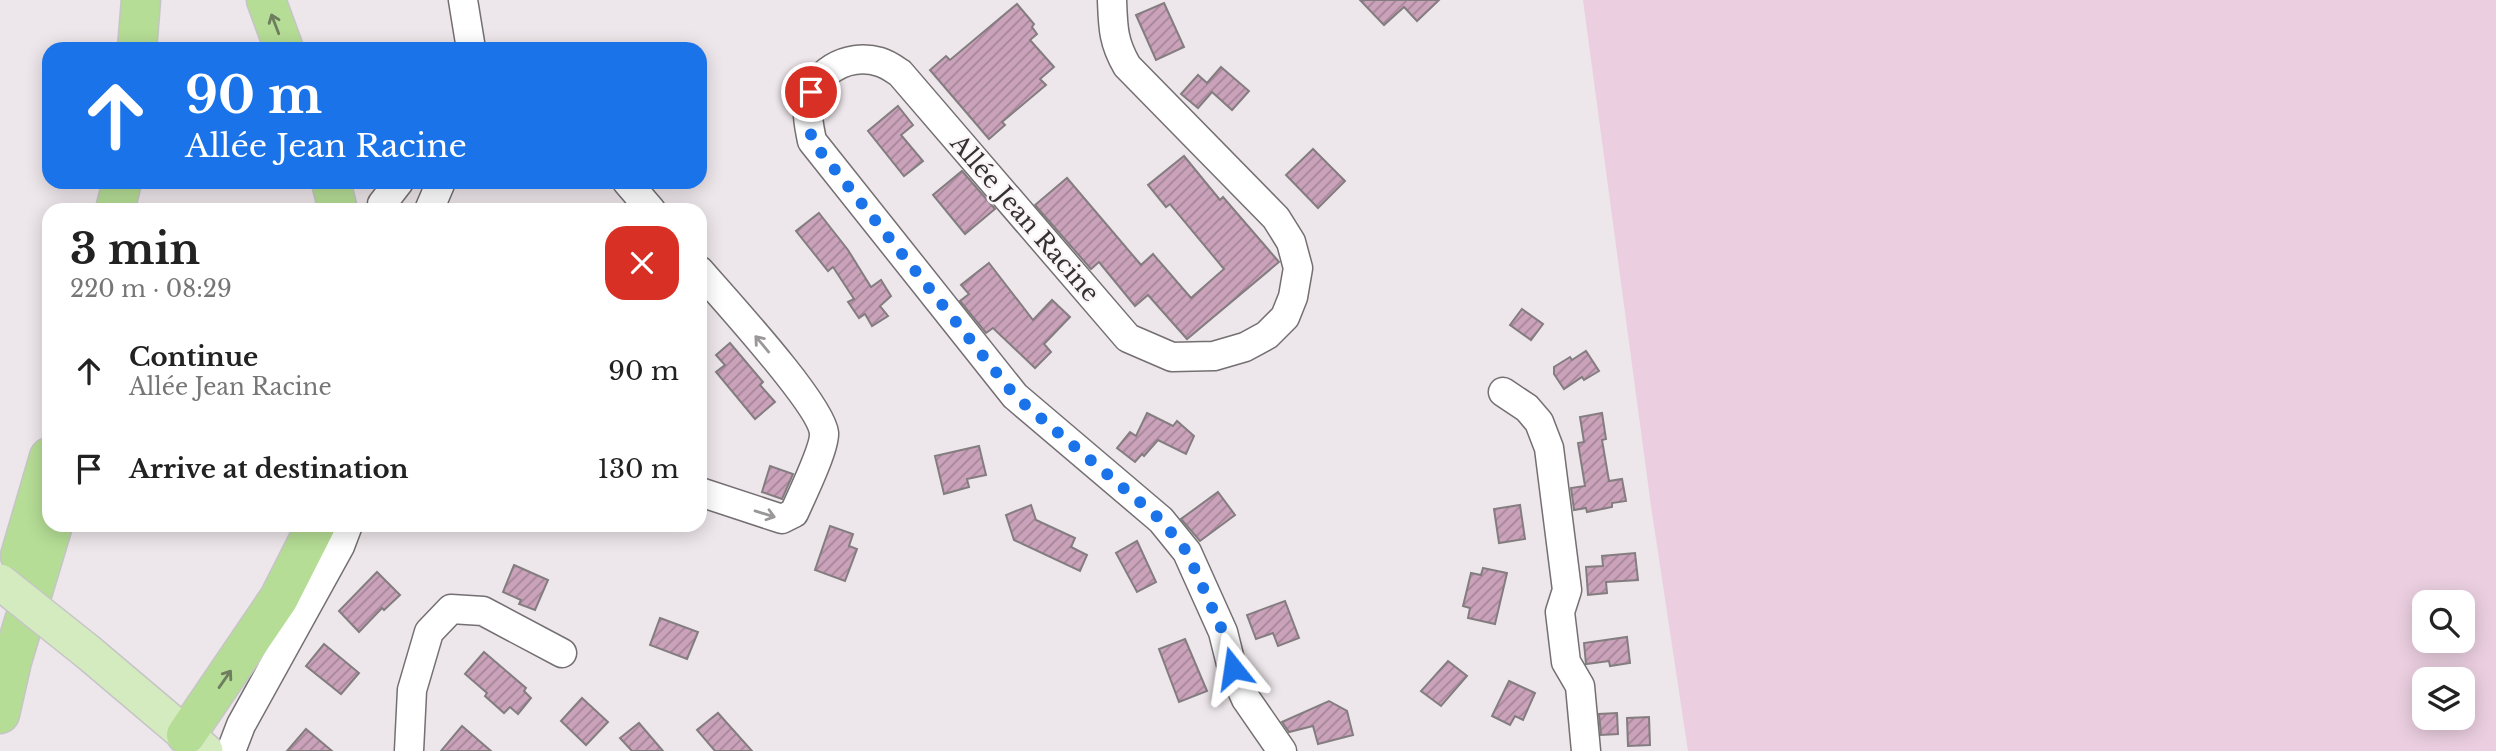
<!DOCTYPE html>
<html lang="en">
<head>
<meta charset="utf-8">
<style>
  :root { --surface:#fff; --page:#f6f6f6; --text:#222; --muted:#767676 }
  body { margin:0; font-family:"Libre Baskerville",serif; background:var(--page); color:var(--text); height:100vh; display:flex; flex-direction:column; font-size:26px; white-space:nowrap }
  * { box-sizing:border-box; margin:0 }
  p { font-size:23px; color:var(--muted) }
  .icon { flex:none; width:38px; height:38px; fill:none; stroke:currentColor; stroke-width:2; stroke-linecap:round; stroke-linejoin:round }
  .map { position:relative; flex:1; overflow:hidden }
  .panel { position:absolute; left:42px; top:203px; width:665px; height:329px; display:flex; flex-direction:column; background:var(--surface); border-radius:21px; box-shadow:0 4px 18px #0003 }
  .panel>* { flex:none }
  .guide { position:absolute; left:42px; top:42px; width:665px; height:147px; border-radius:21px; box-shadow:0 4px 18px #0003; background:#1a73e8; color:#fff; overflow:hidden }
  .controls { position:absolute; left:2412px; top:590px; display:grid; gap:14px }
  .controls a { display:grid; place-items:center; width:63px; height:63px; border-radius:14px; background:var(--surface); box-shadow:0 4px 18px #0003; font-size:35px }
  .pin { position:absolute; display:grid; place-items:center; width:60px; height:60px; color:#fff; margin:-30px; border:4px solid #fff; border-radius:50%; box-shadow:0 2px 7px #0007 }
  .me { position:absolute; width:77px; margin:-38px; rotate:345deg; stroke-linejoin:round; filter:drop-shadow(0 0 5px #0008) }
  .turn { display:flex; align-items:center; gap:24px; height:147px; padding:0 28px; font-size:32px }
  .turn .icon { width:91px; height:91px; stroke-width:2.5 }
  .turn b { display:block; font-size:49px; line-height:60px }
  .round { display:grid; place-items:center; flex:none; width:74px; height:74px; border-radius:21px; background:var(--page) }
  .summary { display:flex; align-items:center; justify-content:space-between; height:119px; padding:0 28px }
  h1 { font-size:42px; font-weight:700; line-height:52px }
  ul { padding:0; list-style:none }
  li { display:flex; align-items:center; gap:21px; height:98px; padding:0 28px }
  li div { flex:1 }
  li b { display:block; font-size:26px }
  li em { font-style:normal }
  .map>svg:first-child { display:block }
</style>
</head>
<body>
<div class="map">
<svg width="2496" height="751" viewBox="0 0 2496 751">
  <defs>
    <pattern id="building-hatch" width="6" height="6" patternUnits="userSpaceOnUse" patternTransform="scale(1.75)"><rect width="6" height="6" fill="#caa2ba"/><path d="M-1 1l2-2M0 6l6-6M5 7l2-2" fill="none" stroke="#a58598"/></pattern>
  </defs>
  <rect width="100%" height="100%" fill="#ede6ea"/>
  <path fill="#ebcfe0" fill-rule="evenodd" d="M1583 0H2496V751H1688L1651 506ZM2424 602H2462V640H2424ZM2424 679H2462V718H2424Z"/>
  <g fill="url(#building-hatch)" stroke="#837d80" stroke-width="2">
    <path d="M1360 0H1439L1417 21 1404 7 1384 25Z"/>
    <path d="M1164 3 1184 47 1156 60 1136 15Z"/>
    <path d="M1017 4 1034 24 1032 27 1037 34 1030 40 1054 67 1040 79 1046 85 1002 122 1005 125 989 139 930 70 946 56 950 60Z"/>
    <path d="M1221 67 1249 91 1232 110 1212 92 1198 108 1181 94 1198 75 1207 83Z"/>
    <path d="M898 106 913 125 901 135 923 161 904 176 868 131Z"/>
    <path d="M1313 149 1345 181 1318 208 1286 175Z"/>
    <path d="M1184 156 1220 200 1223 197 1279 262 1187 339 1148 295 1135 306 1099 262 1091 269 1035 205 1067 178 1141 265 1153 254 1191 298 1224 269 1170 204 1166 207 1148 185Z"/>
    <path d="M962 171 995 209 965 234 933 195Z"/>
    <path d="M819 213 848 250 871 287 881 280 891 296 880 306 888 316 872 326 865 314 859 318 848 302 854 299 833 267 828 271 796 231Z"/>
    <path d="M989 263 1033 320 1052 300 1070 317 1044 344 1051 352 1035 368 993 328 986 333 960 301 969 294 961 285Z"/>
    <path d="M1522 309 1543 324 1531 340 1510 325Z"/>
    <path d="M730 343 763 382 760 385 775 402 755 419 716 372 725 365 716 355Z"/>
    <path d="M1586 351 1599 371 1584 380 1582 377 1564 389 1554 374V367L1570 357 1572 360Z"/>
    <path d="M1147 413 1173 426 1177 421 1194 436 1186 454 1158 440 1144 456 1142 454 1135 462 1117 448 1130 432 1136 436Z"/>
    <path d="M1602 413 1606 439 1602 440 1609 481 1622 479 1626 501 1612 503V507L1587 512 1586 508 1574 510 1571 488 1585 486 1578 443 1584 442 1580 417Z"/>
    <path d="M979 446 986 475 967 479 969 487 944 494 935 456Z"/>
    <path d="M770 466 793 474 782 499 762 492Z"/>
    <path d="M1218 492 1235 515 1200 541 1181 519Z"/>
    <path d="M1031 505 1036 520 1075 538 1071 547 1087 555 1080 571 1014 540 1006 515Z"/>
    <path d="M1520 505 1525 539 1499 543 1494 509Z"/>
    <path d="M830 526 853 534 849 546 857 549 845 581 815 570Z"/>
    <path d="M1137 541 1156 582 1137 592 1116 553Z"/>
    <path d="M1635 553 1638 580 1606 582 1607 593 1588 595 1586 567 1603 566 1602 556Z"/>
    <path d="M514 565 548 580 535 610 519 604 521 600 503 592Z"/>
    <path d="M1483 568 1507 573 1495 624 1468 618 1470 608 1463 606 1471 573 1481 575Z"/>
    <path d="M377 572 400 595 384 610 382 608 359 632 339 611Z"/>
    <path d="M1285 601 1299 638 1278 646 1273 633 1256 639 1247 615Z"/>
    <path d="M660 618 698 632 687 659 650 645Z"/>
    <path d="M1627 637 1630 663 1610 666 1609 661 1586 664 1584 643Z"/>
    <path d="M1185 639 1207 691 1179 702 1159 649Z"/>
    <path d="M324 644 359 673 341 694 306 666Z"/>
    <path d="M484 652 526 688 524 691 531 698 518 714 510 707 504 713 485 696 487 693 465 674Z"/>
    <path d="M1448 661 1467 676 1441 706 1421 691Z"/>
    <path d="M1509 681 1535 693 1523 720 1515 716 1510 725 1492 716Z"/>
    <path d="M582 698 608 722 586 745 561 721Z"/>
    <path d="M1329 701 1347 711 1353 735 1318 744 1313 726 1289 732 1282 722Z"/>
    <path d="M718 713 752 751H715L697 730Z"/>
    <path d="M1617 713 1618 734 1601 735 1599 714Z"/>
    <path d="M1649 717 1650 745 1628 746 1627 718Z"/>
    <path d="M639 723 663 751H632L620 738Z"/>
    <path d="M462 726 491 751H441Z"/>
    <path d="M306 729 332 751H287Z"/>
  </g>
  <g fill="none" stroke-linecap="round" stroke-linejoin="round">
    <g stroke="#746f72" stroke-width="31">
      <g id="minor">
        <path d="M463 0 471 49"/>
        <path d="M1112 0C1113 27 1113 42 1127 66L1276 218 1291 242 1298 268 1293 297 1285 317 1267 335 1245 347 1214 356 1172 357 1128 338 900 73C894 69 887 64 880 62 847 52 811 73 808 108 807 119 810 130 812 141L1015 396 1161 520 1187 552 1223 632 1232 668 1246 699 1282 751"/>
        <path d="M627 182 651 210"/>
        <path d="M382 210V204L399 182"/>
        <path d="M429 210 441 182"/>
        <path d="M700 271C724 299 821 404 824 433 825 448 801 497 794 513L782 519 700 492"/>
        <path d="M1503 392 1527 408 1539 422 1549 448 1567 590 1560 612 1566 662 1580 686 1586 751"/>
        <path d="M231 751 241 725 340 546 348 525"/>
        <path d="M409 751 412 690 429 632 451 609 483 611 562 653"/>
      </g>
    </g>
    <g stroke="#c6c5c6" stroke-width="38">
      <path id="major" d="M88 652 205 751"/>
    </g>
    <g stroke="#c6c5c6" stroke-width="41">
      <g id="highway">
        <path d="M266 0 284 49"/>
        <path d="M137 49 141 0"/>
        <path d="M331 182 338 210"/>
        <path d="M115 210 122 182"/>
        <path d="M20 556 49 457"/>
        <path d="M0 714 12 661 53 525"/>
        <path d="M186 735 279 598 316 525"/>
      </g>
    </g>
    <use href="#minor" stroke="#fff" stroke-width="28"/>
    <use href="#major" stroke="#d3ebbf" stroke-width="35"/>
    <use href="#highway" stroke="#b5dd95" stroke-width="38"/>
    <g stroke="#c6c5c6" stroke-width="38" stroke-linecap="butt">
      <path id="major-bridge" d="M0 582 88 652"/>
    </g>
    <use href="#major-bridge" stroke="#d3ebbf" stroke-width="35"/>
  </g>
  <defs><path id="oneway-shaft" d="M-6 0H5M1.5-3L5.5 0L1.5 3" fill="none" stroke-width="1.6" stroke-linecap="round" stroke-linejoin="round" transform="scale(1.75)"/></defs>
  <g stroke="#6e7e5f">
    <use href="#oneway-shaft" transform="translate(275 24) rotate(-111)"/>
    <use href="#oneway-shaft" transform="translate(225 679) rotate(-55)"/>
  </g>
  <g stroke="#9a9899">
    <use href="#oneway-shaft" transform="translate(762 344) rotate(-130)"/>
    <use href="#oneway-shaft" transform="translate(765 514) rotate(17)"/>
  </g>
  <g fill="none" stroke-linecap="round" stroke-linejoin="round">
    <path stroke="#1a73e8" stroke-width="12" stroke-dasharray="0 21.6" d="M811 92 807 109 812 141 1015 396 1161 520 1187 552 1223 632 1233 668"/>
  </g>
  <g text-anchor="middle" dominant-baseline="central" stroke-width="5" stroke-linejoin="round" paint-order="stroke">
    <g font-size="24" fill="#343133" stroke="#faf4f7">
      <text transform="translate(1025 218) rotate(49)">Allée Jean Racine</text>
    </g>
  </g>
</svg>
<div class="controls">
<a><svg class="icon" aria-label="search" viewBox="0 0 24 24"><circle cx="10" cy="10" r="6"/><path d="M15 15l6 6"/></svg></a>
<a><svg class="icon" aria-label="layers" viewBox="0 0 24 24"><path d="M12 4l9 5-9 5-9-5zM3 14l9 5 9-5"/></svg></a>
</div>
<div class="pin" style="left:811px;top:92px;background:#d93025"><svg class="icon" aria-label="arrive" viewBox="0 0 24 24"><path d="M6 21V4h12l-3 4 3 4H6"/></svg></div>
<svg class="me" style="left:1233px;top:668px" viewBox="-20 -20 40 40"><path d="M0-17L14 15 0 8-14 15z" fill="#1a73e8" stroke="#fff" stroke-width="4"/></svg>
<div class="guide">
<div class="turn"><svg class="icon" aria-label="ahead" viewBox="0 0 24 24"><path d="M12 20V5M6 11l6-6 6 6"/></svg><div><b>90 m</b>Allée Jean Racine</div></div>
</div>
<section class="panel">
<div class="summary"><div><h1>3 min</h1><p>220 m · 08:29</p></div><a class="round" style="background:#d93025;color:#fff"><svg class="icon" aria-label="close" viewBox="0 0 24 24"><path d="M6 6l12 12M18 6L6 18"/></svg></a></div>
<ul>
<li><svg class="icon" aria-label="ahead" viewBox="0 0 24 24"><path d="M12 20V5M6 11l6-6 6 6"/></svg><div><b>Continue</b><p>Allée Jean Racine</p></div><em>90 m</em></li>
<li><svg class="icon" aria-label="arrive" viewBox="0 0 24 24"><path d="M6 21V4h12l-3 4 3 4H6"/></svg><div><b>Arrive at destination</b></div><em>130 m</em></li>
</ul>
</section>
</div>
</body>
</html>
